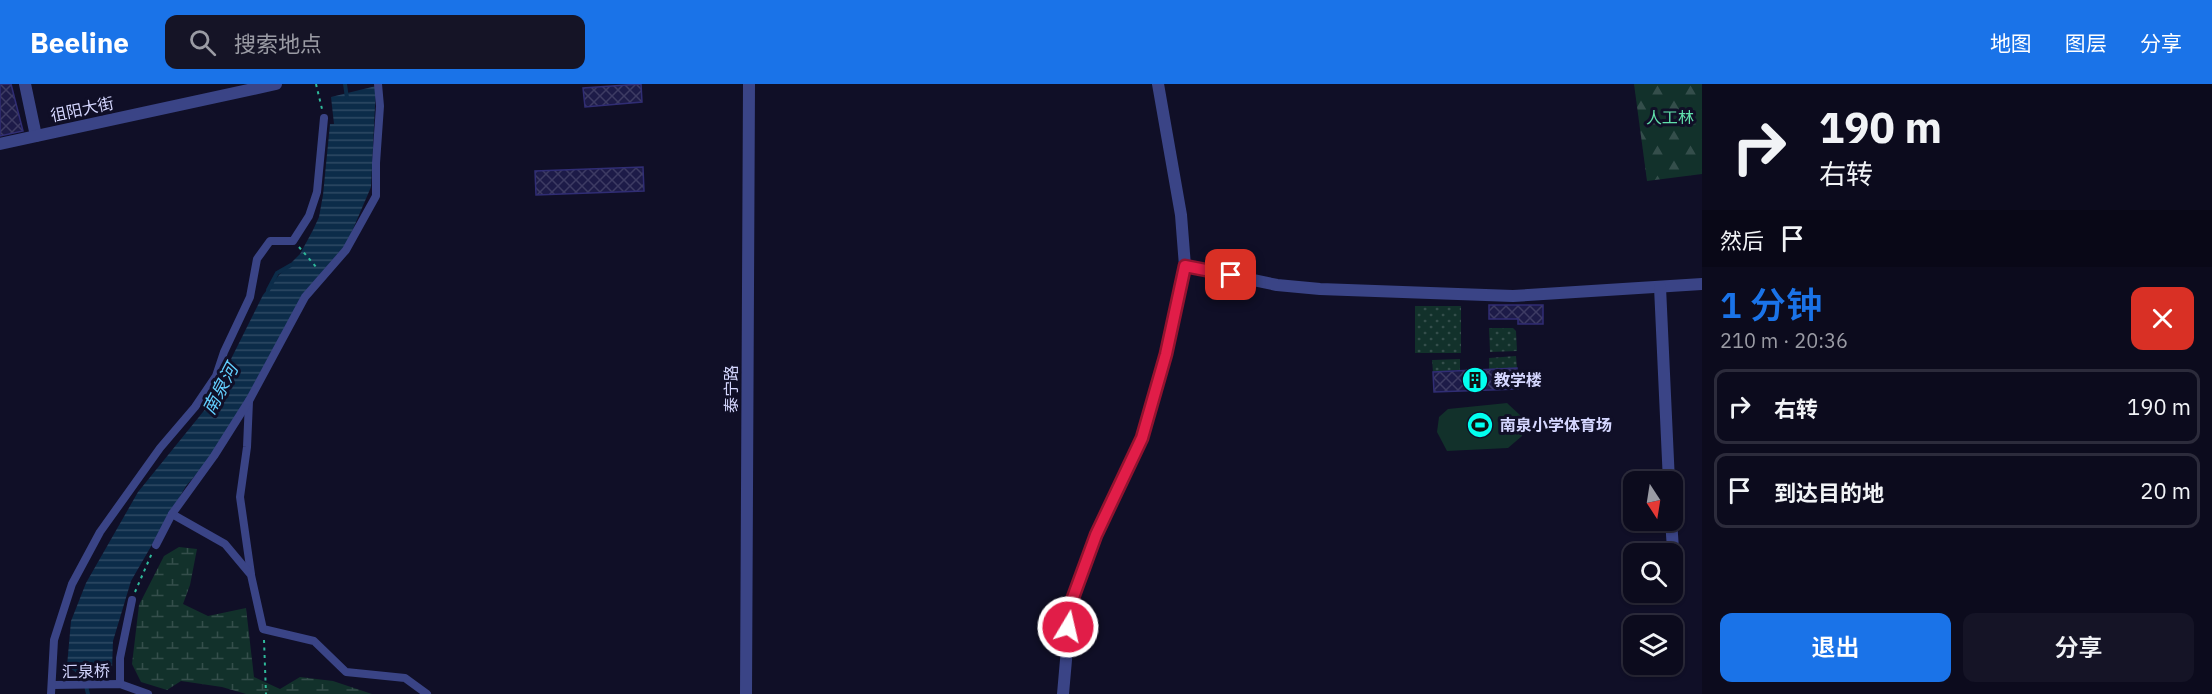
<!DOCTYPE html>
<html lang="zh">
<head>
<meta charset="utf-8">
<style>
  :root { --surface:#0c0b1d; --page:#151426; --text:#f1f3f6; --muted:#9a9ba4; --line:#2c2b3b; --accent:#1a73e8 }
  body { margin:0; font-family:"IBM Plex Sans","Noto Sans SC",sans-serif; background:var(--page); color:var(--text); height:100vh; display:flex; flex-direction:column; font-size:22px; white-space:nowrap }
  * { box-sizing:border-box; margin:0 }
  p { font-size:20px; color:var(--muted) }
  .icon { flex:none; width:33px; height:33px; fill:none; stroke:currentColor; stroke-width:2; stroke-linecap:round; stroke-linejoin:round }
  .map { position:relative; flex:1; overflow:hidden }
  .sheet { display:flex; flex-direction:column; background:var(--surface); width:510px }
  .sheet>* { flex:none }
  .guide { background:#0c0b1d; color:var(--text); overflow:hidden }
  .needle { width:39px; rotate:168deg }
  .buttons { position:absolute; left:1623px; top:387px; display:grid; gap:12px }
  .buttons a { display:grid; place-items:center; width:60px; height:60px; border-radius:12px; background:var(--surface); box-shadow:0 2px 4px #0004,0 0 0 2px var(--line); font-size:30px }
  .pin { position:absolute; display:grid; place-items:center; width:51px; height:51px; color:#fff; margin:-26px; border-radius:12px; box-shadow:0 3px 9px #0006 }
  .me { position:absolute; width:66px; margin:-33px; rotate:9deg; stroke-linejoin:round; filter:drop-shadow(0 0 4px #0008) }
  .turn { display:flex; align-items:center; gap:21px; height:126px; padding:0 18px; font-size:27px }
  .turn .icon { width:78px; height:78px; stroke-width:2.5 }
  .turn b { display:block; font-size:42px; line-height:51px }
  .then { display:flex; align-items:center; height:57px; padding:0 18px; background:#0003; gap:12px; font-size:22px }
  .round { display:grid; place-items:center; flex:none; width:63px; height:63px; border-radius:12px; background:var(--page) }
  .overview { display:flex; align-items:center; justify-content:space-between; height:102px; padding:0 18px }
  h1 { font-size:36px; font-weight:600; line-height:45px; color:var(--accent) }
  .button { display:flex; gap:12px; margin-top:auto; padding:12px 18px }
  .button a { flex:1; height:69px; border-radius:12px; background:var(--accent); color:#fff; font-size:24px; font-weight:600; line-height:69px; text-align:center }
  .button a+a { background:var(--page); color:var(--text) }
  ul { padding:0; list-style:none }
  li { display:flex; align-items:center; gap:18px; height:75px; margin:0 12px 9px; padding:0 6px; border:3px solid var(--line); border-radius:12px }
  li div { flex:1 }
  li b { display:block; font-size:22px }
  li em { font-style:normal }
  header { display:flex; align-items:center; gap:36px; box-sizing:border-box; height:84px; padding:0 30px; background:var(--accent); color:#fff }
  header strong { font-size:28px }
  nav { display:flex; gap:33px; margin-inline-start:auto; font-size:21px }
  .search { width:420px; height:54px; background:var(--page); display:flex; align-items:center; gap:15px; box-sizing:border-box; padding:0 21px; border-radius:12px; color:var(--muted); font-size:22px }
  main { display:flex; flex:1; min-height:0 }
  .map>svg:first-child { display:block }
</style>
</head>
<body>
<header>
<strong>Beeline</strong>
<div class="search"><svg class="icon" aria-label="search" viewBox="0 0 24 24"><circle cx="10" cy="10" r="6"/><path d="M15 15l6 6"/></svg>搜索地点</div>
<nav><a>地图</a><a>图层</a><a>分享</a></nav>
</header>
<main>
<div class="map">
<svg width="1702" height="610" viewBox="0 0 1702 610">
  <defs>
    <pattern id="grass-dots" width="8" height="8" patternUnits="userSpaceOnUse" patternTransform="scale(1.5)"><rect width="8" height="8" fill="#12312b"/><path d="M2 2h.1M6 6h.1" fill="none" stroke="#344e4b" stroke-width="1.8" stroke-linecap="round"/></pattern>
    <pattern id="forest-firs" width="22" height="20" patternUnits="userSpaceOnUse" patternTransform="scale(1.5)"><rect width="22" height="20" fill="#12312b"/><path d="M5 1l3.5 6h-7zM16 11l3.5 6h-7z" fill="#344e4b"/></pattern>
    <pattern id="wetland-marsh" width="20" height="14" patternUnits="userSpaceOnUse" patternTransform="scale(1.5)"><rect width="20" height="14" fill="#12312b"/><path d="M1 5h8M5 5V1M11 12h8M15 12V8" fill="none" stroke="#344e4b"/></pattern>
    <pattern id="water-rules" width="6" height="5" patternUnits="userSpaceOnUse" patternTransform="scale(1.5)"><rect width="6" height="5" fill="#0c2c49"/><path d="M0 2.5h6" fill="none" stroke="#2e4a64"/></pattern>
    <pattern id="building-cross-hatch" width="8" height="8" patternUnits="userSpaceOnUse" patternTransform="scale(1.5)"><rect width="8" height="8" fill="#1d1b48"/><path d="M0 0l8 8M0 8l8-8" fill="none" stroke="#3d3b63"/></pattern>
  </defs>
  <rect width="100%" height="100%" fill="#100f27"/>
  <g fill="url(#grass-dots)">
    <rect x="1415" y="222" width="46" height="47"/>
    <path d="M1513 244 1516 247 1517 267 1490 268 1489 244Z"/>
    <path d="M1516 272 1517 284 1489 285V274Z"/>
    <path d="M1460 275V286L1433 288 1432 276Z"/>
  </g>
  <path fill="url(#forest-firs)" d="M1634 0H1702V90L1647 97Z"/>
  <path fill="url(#wetland-marsh)" d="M179 463 197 465 190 501 183 520 208 532 246 524 254 593 280 605 300 593 333 597 372 610H246L222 603 181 597 167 606 141 598 132 580 139 521 164 472Z"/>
  <path fill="#12312b" d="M1507 319 1521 332 1522 352 1508 364 1447 367 1437 348 1439 333 1448 325Z"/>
  <path fill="url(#water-rules)" d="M376 2 371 103 347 159 303 210 246 315 208 377 186 402 131 497 113 557 112 585 104 591 77 589 67 582 71 537 86 499 138 408 207 323 263 211 279 191 300 170 313 146 319 133 323 111 330 40H334L331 13Z"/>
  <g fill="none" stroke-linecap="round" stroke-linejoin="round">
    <g stroke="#0c2c49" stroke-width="4">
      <path d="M345 0 347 14"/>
      <path d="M268 206 277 189 291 181"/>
      <path d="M82 585 88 610"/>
    </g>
  </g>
  <g fill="url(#building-cross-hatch)" stroke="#302d74" stroke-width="1.5">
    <path d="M0 0H11L23 47 0 52Z"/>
    <path d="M641 0 642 18 585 23 583 4Z"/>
    <path d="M643 83 644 107 536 111 535 87Z"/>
    <path d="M1489 221H1543V240H1518V235H1489Z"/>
    <path d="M1517 284 1518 305 1434 308 1433 288Z"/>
  </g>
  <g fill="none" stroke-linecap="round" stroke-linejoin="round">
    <g stroke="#2fb99a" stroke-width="2" stroke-dasharray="3 4.5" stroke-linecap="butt">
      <path d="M316 0 322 25"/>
      <path d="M299 163 317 184"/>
      <path d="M135 508 152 469"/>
      <path d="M264 556 266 610"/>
    </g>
    <g stroke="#3a4486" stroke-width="8">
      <path d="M249 317 247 363 240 413 251 490"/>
      <path d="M172 430 225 460 251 491 263 545 314 557 346 588 405 594 427 610"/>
      <path d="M156 461 172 430 214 372 250 315 305 213 346 166 376 112V79L380 22 378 0"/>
      <path d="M120 600V574L132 516"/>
      <path d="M53 601 120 600 148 610"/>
      <path d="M51 610 54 556 72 500 100 448 160 364 195 323 216 292 224 268 250 213 257 175 270 157H293L309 132 317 108 324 34"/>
    </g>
    <g stroke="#3a4486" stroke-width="12">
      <path d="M25 0 36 52"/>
      <path d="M1185 182 1277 201 1320 205 1513 212 1702 200"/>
      <path d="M1660 203 1669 398"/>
      <path d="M1671 436 1673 465"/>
      <path d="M1063 610 1071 519 1097 451 1142 354 1166 270 1185 182 1181 131 1158 0"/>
    </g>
    <g stroke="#3a4486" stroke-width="12">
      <path d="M0 60 276 0"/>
      <path d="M746 610 749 0"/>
    </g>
  </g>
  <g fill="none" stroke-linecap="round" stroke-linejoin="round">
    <g stroke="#92132f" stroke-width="15">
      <path id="route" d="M1068 543 1071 519 1096 451 1142 354 1166 270 1185 182 1231 191"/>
    </g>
    <use href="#route" stroke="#e11d48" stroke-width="10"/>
  </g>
  <defs>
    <g id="building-disc" transform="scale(1.35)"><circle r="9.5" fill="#02ffef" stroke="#100f27"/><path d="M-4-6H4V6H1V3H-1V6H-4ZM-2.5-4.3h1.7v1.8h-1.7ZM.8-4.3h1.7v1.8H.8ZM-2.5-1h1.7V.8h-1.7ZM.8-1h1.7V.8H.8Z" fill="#111"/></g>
    <g id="stadium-disc" transform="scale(1.35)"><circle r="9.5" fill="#02ffef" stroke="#100f27"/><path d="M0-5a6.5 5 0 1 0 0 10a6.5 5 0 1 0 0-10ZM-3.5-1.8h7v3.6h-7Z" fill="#111"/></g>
  </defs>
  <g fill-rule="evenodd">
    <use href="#building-disc" x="1475" y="296"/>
    <use href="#stadium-disc" x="1480" y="341"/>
  </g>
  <g text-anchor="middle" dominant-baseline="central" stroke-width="6" stroke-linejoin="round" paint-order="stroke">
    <g font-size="16" fill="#d5d7ff" stroke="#100f27">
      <text transform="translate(82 25) rotate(-12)">徂阳大街</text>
      <text transform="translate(731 305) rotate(-90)">泰宁路</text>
      <text transform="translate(86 587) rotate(-1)">汇泉桥</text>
    </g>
    <g font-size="16" fill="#60e0ab" stroke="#100f27">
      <text x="1670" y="33">人工林</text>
    </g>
    <g font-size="16" font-weight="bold" fill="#d5d7ff" stroke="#100f27" text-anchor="start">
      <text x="1494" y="296">教学楼</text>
      <text x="1500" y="341">南泉小学体育场</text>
    </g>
    <g font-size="18" font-style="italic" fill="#63d0ff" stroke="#100f27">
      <text transform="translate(220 305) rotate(-62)">南泉河</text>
    </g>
  </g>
</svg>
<div class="buttons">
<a><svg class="needle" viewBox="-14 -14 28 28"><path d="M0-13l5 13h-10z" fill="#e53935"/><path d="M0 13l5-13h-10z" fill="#9a9ba4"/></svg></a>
<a><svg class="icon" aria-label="search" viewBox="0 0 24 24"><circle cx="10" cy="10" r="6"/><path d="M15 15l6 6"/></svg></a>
<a><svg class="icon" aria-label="layers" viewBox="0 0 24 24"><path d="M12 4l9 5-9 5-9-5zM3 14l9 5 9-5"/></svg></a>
</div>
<div class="pin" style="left:1231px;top:191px;background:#d93025"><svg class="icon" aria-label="arrive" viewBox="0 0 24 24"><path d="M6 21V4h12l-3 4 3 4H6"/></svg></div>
<svg class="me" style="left:1068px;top:543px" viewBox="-20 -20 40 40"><circle r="17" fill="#e11d48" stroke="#fff" stroke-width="3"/><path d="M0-11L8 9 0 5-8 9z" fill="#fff"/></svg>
</div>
<section class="sheet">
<div class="guide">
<div class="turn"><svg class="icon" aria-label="right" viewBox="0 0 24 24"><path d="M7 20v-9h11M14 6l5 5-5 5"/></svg><div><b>190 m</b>右转</div></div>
<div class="then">然后<svg class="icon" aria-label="arrive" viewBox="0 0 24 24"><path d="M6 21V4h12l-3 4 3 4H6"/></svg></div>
</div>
<div class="overview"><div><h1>1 分钟</h1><p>210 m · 20:36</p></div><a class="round" style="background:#d93025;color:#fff"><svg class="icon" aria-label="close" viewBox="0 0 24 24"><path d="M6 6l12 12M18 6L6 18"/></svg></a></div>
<ul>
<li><svg class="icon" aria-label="right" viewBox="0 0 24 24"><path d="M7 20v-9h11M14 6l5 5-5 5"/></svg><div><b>右转</b></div><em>190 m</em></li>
<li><svg class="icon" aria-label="arrive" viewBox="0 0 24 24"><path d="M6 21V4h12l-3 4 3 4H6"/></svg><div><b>到达目的地</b></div><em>20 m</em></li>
</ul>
<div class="button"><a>退出</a><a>分享</a></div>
</section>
</main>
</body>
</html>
